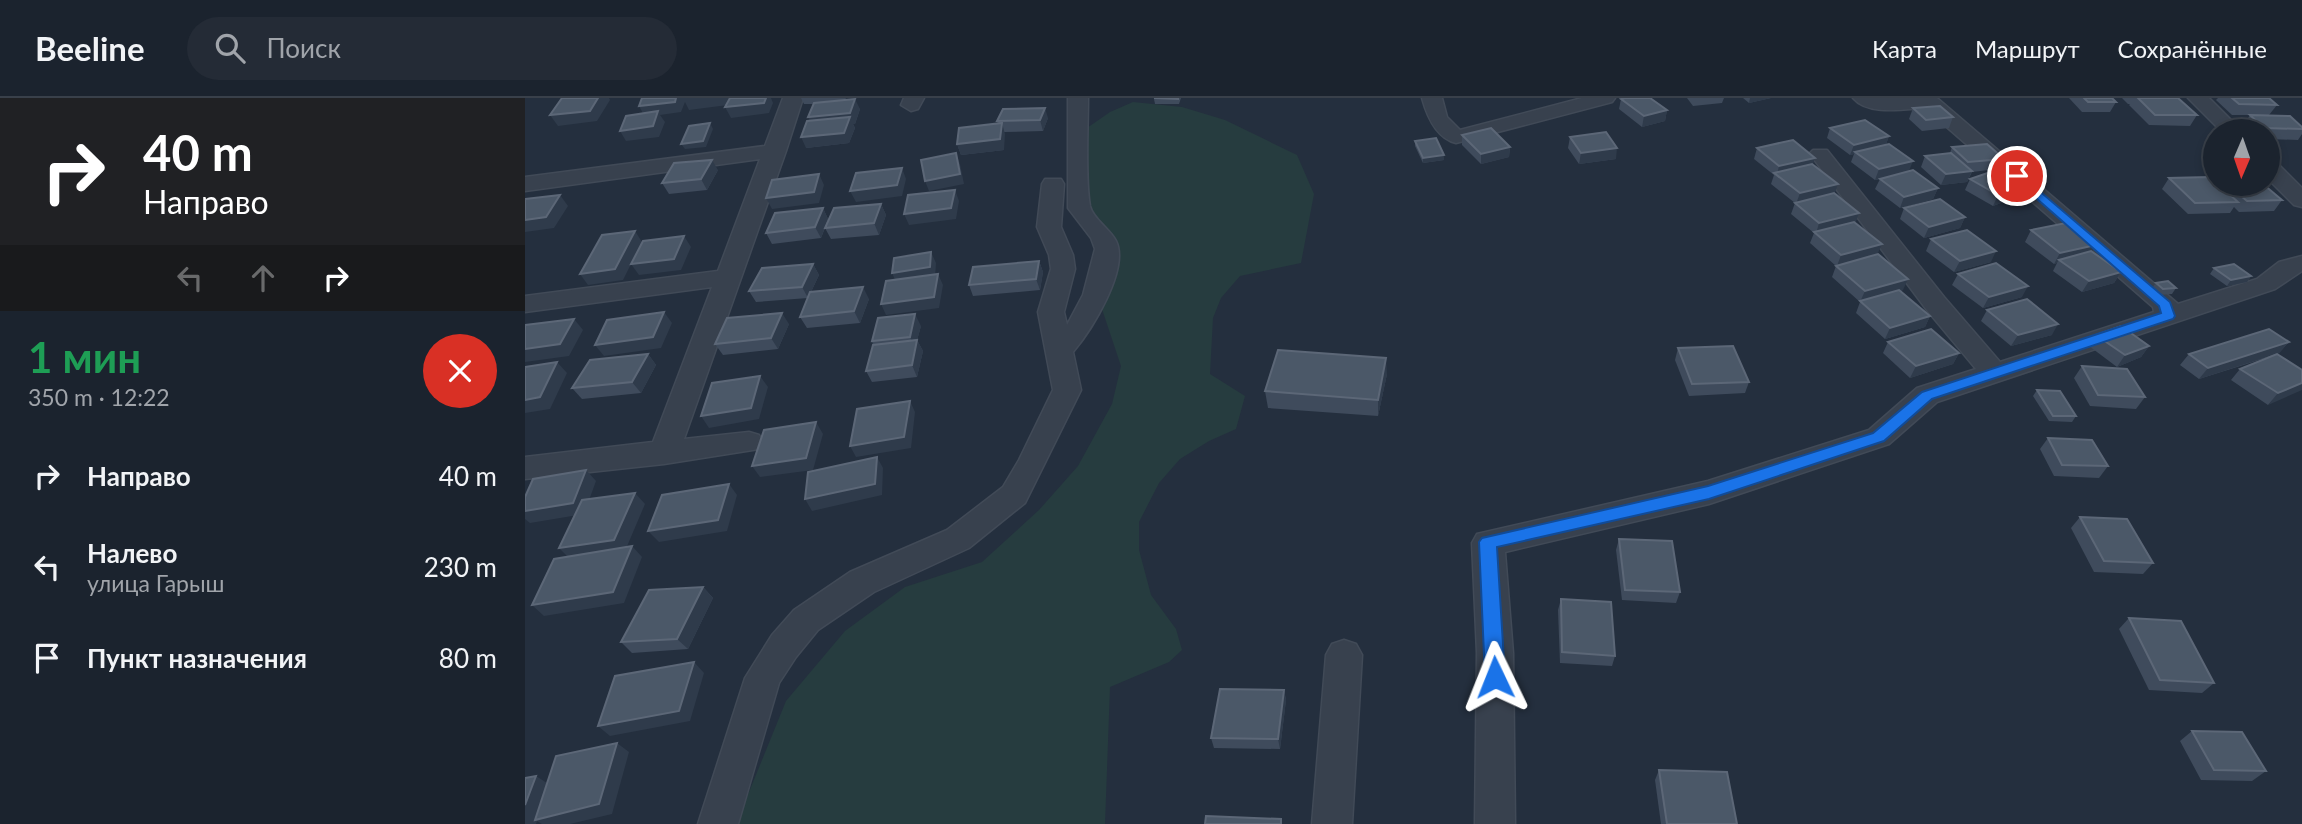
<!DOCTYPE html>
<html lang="ru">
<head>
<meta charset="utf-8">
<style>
  :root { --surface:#1b232e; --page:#242b36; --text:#f1f3f6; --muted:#a0a4aa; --line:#39404a }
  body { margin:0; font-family:Lato,sans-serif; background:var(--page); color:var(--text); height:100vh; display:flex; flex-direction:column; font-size:26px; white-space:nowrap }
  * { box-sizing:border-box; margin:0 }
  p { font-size:23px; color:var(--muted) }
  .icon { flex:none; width:38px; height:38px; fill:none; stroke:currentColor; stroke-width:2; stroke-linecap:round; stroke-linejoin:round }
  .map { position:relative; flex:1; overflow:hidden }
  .panel { display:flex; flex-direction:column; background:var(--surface); width:525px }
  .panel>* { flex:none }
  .guide { background:#202124; color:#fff; overflow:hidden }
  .needle { width:46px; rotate:182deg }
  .controls { position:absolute; left:1678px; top:21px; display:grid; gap:14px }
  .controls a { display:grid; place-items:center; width:77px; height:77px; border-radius:50%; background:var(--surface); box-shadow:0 4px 10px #0003,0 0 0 2px var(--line); font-size:35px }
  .pin { position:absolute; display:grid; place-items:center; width:60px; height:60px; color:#fff; margin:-30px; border:4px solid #fff; border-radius:50%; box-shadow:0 2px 7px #0007 }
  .me { position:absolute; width:77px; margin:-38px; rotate:358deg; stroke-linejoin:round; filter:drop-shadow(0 0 5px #0008) }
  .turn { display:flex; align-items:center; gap:24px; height:147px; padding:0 28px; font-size:32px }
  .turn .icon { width:91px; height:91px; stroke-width:2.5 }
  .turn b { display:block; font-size:49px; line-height:60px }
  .lanes { display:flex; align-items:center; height:66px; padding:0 28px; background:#0003; justify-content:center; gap:35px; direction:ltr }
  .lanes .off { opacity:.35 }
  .round { display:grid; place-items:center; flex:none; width:74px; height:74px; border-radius:37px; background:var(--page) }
  .overview { display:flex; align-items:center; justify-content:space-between; height:119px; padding:0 28px }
  h1 { font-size:42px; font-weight:700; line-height:52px; color:#1e9e55 }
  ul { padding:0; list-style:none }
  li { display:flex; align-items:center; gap:21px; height:91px; padding:0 28px }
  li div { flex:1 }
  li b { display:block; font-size:26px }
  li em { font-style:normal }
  header { display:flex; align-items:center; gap:42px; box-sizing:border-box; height:98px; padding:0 35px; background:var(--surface); border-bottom:2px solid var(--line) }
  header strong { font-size:33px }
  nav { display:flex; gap:38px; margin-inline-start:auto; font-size:24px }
  .search { width:490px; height:63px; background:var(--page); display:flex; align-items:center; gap:18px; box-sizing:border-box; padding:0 24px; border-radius:38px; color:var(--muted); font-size:26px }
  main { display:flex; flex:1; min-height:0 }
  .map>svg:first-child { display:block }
</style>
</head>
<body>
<header>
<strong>Beeline</strong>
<div class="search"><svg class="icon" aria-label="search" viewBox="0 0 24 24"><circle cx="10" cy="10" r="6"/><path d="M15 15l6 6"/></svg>Поиск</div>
<nav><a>Карта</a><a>Маршрут</a><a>Сохранённые</a></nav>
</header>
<main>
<section class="panel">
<div class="guide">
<div class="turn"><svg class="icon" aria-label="right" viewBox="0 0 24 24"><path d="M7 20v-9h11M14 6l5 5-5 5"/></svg><div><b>40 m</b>Направо</div></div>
<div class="lanes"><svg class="icon off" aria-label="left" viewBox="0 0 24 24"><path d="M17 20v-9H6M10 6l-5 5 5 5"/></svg><svg class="icon off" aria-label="ahead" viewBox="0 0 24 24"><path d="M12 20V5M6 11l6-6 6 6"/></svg><svg class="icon" aria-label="right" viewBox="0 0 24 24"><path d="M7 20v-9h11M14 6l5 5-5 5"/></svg></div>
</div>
<div class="overview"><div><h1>1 мин</h1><p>350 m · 12:22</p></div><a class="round" style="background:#d93025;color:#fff"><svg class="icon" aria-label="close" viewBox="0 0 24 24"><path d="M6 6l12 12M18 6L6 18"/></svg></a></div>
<ul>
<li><svg class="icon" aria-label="right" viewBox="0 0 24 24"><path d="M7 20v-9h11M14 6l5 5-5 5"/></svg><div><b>Направо</b></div><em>40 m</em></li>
<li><svg class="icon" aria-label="left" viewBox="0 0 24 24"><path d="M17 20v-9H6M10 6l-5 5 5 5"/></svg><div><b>Налево</b><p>улица Гарыш</p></div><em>230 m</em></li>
<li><svg class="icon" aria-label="arrive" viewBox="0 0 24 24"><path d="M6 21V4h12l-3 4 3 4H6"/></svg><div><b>Пункт назначения</b></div><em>80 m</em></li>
</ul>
</section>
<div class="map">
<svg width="1777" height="726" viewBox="0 0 1777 726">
  <rect width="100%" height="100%" fill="#242f3e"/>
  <path fill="#263c3f" d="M608 4 657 9 700 22 772 57 789 96 776 165 715 178 696 200 688 220 685 276 720 298 711 331 684 343 655 361 634 385 614 424V452L626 497 651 531 657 552 644 564 585 589 580 726H211L261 603 320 533 380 489 457 464 514 412 553 368 587 306 596 268 576 208 572 122 563 104 562 30 585 14Z"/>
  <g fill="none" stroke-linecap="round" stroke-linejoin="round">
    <g stroke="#414a57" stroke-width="3">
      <g id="minor">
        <path d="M258 0H278L261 53 159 341 224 334 234 337 239 344 234 351 139 366 0 381V359L128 344 187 189 0 214V198L193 173 235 61 0 93V79L240 48Z"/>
        <path d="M379 0H399L393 11 386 13 376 7Z"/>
        <path d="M543 0H563C563 31 560 79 565 108 568 121 585 131 591 143 605 171 566 233 548 254L556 292 500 405 444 450 349 494 293 532 271 559 254 585 213 726H173L220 580 247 537 269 512 325 474 422 432 478 389 494 362 528 292 513 214 526 171 524 157 512 129 517 86 520 81H536L539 86 536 129 548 157 550 171 539 214 542 227 558 197 570 151 566 140 543 110Z"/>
        <path d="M897 0H917L922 19 935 32 1057 0H1090L1087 4 931 45C911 40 902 18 897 0Z"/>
        <path d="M1328 0H1412L1653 206 1732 181 1754 164 1777 158V173L1750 191 1412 304 1364 346 1184 406 980 454 988 555 990 726H950L952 555 947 445 952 436 1183 383 1344 332 1392 290 1451 271 1401 211 1288 60 1284 56 1288 52H1302L1419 199 1475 264 1629 214 1628 209 1400 10C1380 11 1343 18 1328 0Z"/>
        <path d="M1663 0H1684L1717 33H1696Z"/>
        <path d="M1743 63 1751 64 1777 90V109L1769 107 1743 81Z"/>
        <path d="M819 542 831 546 837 557 827 726H787L801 557 807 546Z"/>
      </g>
    </g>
    <use href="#minor" fill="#38414e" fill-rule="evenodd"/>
  </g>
  <g fill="#3f4b5c">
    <path d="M276 0H321L320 2 335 11 330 26H328L330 30 324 45 281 50 288 6H279Z"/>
    <path d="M656 0 654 6H630L629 1Z"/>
    <path d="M1162 0H1199L1197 5 1168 8Z"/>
    <path d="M1218 0H1246L1224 5Z"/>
    <path d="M1544 0H1587L1591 4 1585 14H1557Z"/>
    <path d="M1597 0H1653L1672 17 1665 28 1624 27 1604 7 1605 6H1603Z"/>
    <path d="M1693 0H1744L1752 7 1744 17H1707L1691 2Z"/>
    <path d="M1096 1 1142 12 1140 23 1117 29 1094 11Z"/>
    <path d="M1388 10 1428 19 1424 30 1397 33 1384 21Z"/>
    <path d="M1725 17 1777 29V36L1773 42 1743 41V33H1724L1718 28Z"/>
    <path d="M523 20 518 33 479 34V52L436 57 432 46 473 26 472 23Z"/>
    <path d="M1305 30 1364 38 1361 46 1384 73 1413 90 1408 101 1375 110 1350 91 1355 81 1350 82 1326 64 1329 56 1325 57 1302 40Z"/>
    <path d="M937 37 985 49 984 59 956 66 937 47Z"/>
    <path d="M1045 39 1091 61 1054 66 1043 50Z"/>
    <path d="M890 43 919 57V62L898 65 890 48Z"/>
    <path d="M1427 49 1479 61 1473 71 1497 97 1468 108 1440 92 1445 81 1472 71 1447 74 1442 84 1416 87 1396 69 1400 58 1425 55Z"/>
    <path d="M1232 50 1288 67 1310 96 1334 115 1330 125 1378 192 1375 193 1405 218 1400 229 1360 241 1331 215 1335 204 1307 179 1311 168 1285 145 1289 135 1266 116 1270 105 1246 86 1249 77 1229 61Z"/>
    <path d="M193 72 182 92 144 96 137 85Z"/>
    <path d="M1644 80 1690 86H1738L1757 102 1749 113 1714 114 1709 109 1705 115 1663 116 1637 91Z"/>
    <path d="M356 106 361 117 354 137 306 141 300 130 296 140 247 146 241 135 298 110 303 121 301 128Z"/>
    <path d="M1379 110 1440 119 1435 130 1399 140 1375 121Z"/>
    <path d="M1506 132 1567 154 1596 174 1589 185 1557 194 1528 173 1532 165 1529 166 1500 144Z"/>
    <path d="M1406 141 1466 164 1429 174 1401 153Z"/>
    <path d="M514 163 518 174 515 192 448 198 444 187Z"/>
    <path d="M288 166 294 177 286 194 344 201 335 225 282 230 275 219 283 200 231 204 224 193Z"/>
    <path d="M1689 170 1726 178 1722 184 1702 188 1685 176Z"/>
    <path d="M1433 176 1497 199 1458 210 1427 187Z"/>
    <path d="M1631 185 1651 190 1647 196 1634 197 1627 190Z"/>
    <path d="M1462 212 1527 237 1486 248 1456 223Z"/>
    <path d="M264 226 253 251 198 257 190 246Z"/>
    <path d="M396 228 392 242 398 253 392 279 347 284 341 273 348 247 347 243Z"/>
    <path d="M1571 237 1624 248 1616 259 1592 269 1564 248Z"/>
    <path d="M1363 244 1434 255 1428 266 1385 280 1358 255Z"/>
    <path d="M1764 244 1754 255 1752 256 1777 272 1743 307 1706 282 1715 271 1750 257 1674 281 1655 267 1664 256Z"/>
    <path d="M1153 250 1224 284 1220 295 1164 298 1150 262Z"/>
    <path d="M123 256 131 267 116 295 57 301 47 290Z"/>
    <path d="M1557 268 1620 299 1611 311 1565 308 1549 280Z"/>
    <path d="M862 276 853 318 743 310 740 293Z"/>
    <path d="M1512 292 1551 318 1547 324 1524 323 1508 298Z"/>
    <path d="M1523 340 1583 368 1574 380 1529 378 1515 351Z"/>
    <path d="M1555 419 1628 465 1618 476 1569 474 1546 430Z"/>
    <path d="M1094 441 1155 494 1151 505 1097 502 1091 452Z"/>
    <path d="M178 489 188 500 163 551 107 555 96 544Z"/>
    <path d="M1036 501 1090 558 1087 568 1035 565 1033 512Z"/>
    <path d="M1604 520 1689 585 1677 595 1624 592 1594 531Z"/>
    <path d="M759 592 761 602 755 651 689 650 686 640Z"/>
    <path d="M1667 633 1741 673 1727 683 1676 682 1655 643Z"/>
    <path d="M1134 672 1212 726H1136L1130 682Z"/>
  </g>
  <g fill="#2f3b4b">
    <path d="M73 0H84L85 2 72 23 33 28 25 17Z"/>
    <path d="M151 0H206L203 7 164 12 160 4 156 14 135 17 140 24 134 39 101 43 95 33 120 19 114 8Z"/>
    <path d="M241 0H246L248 5 244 15 206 20 200 9Z"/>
    <path d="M1225 0H1246L1224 5Z"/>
    <path d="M330 1 335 11 330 26H328L330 30 324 45 281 50 276 39 288 30 283 19Z"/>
    <path d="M520 10 523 20 518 33 515 22Z"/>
    <path d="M1142 12 1140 23 1117 29 1119 18Z"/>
    <path d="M185 25 188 31 181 49 160 51 156 46Z"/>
    <path d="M477 25 480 36 479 52 436 57 432 46Z"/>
    <path d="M1364 38 1360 49 1330 54 1329 56 1325 57 1329 47Z"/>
    <path d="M985 49 984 59 956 66V56Z"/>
    <path d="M1092 50 1091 61 1054 66 1056 55Z"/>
    <path d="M431 55 435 66 439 86 404 93 400 83Z"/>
    <path d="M919 57V62L898 65V60Z"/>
    <path d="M1290 60 1287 70 1252 77 1254 68Z"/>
    <path d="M187 62 193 72 182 92 176 81Z"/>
    <path d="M1388 63 1384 73 1350 82 1354 71Z"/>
    <path d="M377 70 381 81 377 98 331 104 325 93Z"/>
    <path d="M1447 73 1442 84 1416 87 1421 76Z"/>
    <path d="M294 76 299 87 294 105 247 111 241 100Z"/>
    <path d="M1313 86 1309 97 1271 106 1275 95Z"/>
    <path d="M1502 86 1497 97 1468 108 1473 97Z"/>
    <path d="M1413 90 1408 101 1375 110 1379 99Z"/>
    <path d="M430 92 434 103 431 121 384 127 379 116Z"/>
    <path d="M35 97 43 108 29 130 0 134V122Z"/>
    <path d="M356 106 361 117 354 137 349 125Z"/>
    <path d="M298 110 303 121 296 140 290 129Z"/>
    <path d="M1334 115 1330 126 1291 136 1294 125Z"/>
    <path d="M1440 119 1435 130 1399 140 1404 129Z"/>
    <path d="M110 133 117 144 98 182 63 187 55 176Z"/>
    <path d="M159 138 166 149 156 172 114 177 106 166Z"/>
    <path d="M1357 146 1352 157 1312 168 1316 157Z"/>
    <path d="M1571 147 1564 158 1534 162 1532 165 1529 166 1535 155Z"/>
    <path d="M1471 153 1466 164 1429 174 1435 163Z"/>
    <path d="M406 154 411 165 410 180 372 186 367 175Z"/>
    <path d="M514 163 518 174 515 192 511 181Z"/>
    <path d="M288 166 294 177 283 200 277 189Z"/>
    <path d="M1596 174 1589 185 1557 194 1564 183Z"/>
    <path d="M413 176 418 187 414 210 361 217 356 206Z"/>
    <path d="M1726 178 1722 184 1702 188 1706 182Z"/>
    <path d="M1383 181 1378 192 1335 204 1340 193Z"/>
    <path d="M1503 188 1497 199 1458 210 1464 199Z"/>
    <path d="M338 189 344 201 335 225 329 213Z"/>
    <path d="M139 214 147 225 136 250 79 258 70 247Z"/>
    <path d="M257 215 264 226 253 251 246 240Z"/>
    <path d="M390 216 396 228 390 250 385 239Z"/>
    <path d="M1405 218 1400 229 1360 241 1365 230Z"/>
    <path d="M49 221 58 232 44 258 0 264V251Z"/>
    <path d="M1533 226 1527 237 1486 248 1493 237Z"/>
    <path d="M392 242 398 253 392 279 387 267Z"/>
    <path d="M1764 244 1754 255 1674 281 1683 270Z"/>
    <path d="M1624 248 1616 259 1592 269 1600 257Z"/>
    <path d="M1434 255 1428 266 1385 280 1391 268Z"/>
    <path d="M123 256 131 267 116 295 107 284Z"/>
    <path d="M861 260 862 276 853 318V302Z"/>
    <path d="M32 264 42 275 25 311 0 315V302Z"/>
    <path d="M235 278 243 289 234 321 184 330 176 318Z"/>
    <path d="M1777 285V292L1743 307 1753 295Z"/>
    <path d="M385 303 390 314 386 350 331 359 325 348Z"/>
    <path d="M291 324 298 336 288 372 235 379 227 368Z"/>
    <path d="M352 359 358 370 357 397 287 413 280 401Z"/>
    <path d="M61 372 71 383 59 416 5 425 0 421V413Z"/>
    <path d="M204 386 212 397 202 433 134 444 123 433Z"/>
    <path d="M110 395 120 406 100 453 45 461 34 450Z"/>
    <path d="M107 448 117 459 99 505 19 518 7 507Z"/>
    <path d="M178 489 188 500 163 551 152 541Z"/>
    <path d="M169 564 179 575 165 623 85 638 73 628Z"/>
    <path d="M759 592 761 602 755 651 753 641Z"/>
    <path d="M92 645 104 654 87 716 45 726H17L12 723 11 726H0V707L11 678 25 687Z"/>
  </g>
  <g fill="#4b5868" stroke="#5c6777" stroke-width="2">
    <path d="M37 0H73L65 13 25 17Z"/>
    <path d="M117 0H151L150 4 114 8Z"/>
    <path d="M205 0H241L239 5 200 9Z"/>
    <path d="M629 0H653V1Z"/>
    <path d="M1100 0H1125L1142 12 1119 18 1096 1Z"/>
    <path d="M1559 0H1587L1591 4H1563Z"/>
    <path d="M1613 0H1653L1672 17H1630Z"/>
    <path d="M1707 0H1744L1752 7 1714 6Z"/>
    <path d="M330 1 325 15 283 19 289 5Z"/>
    <path d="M1415 8 1428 19 1401 22 1388 10Z"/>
    <path d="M520 10 515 22 472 23 478 11Z"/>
    <path d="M133 13 128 28 95 33 101 18Z"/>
    <path d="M1725 17 1765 18 1777 29V31L1739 30Z"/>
    <path d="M325 19 319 35 276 39 282 23Z"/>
    <path d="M1340 22 1364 38 1329 47 1305 30Z"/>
    <path d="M185 25 178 43 156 46 164 28Z"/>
    <path d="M477 25 475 41 432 46 434 30Z"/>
    <path d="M966 30 985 49 956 56 937 37Z"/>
    <path d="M1081 34 1092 50 1056 55 1045 39Z"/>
    <path d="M911 40 919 57 898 60 890 43Z"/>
    <path d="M1268 42 1290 60 1254 68 1232 50Z"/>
    <path d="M1364 46 1388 63 1354 71 1330 54Z"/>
    <path d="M1462 46 1479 61 1443 64 1427 49Z"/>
    <path d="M431 55 435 76 400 83 396 62Z"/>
    <path d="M1426 55 1447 73 1421 76 1400 58Z"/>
    <path d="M187 62 176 81 137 85 149 65Z"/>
    <path d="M1287 66 1313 86 1275 95 1249 75Z"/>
    <path d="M377 70 372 87 325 93 331 75Z"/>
    <path d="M1474 71 1502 86 1473 97 1445 81Z"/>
    <path d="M1388 72 1413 90 1379 99 1355 81Z"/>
    <path d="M294 76 289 94 241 100 247 82Z"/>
    <path d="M1685 79 1690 84V86H1693L1713 104 1670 105 1644 80Z"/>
    <path d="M1702 86H1738L1757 102 1722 103Z"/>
    <path d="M430 92 426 110 379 116 383 97Z"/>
    <path d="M1309 95 1334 115 1294 125 1270 105Z"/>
    <path d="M35 97 21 119 0 122V101Z"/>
    <path d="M1415 101 1440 119 1404 129 1379 110Z"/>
    <path d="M356 106 349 125 300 130 309 110Z"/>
    <path d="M298 110 290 129 241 135 250 115Z"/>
    <path d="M1329 124 1357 146 1316 157 1289 134Z"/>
    <path d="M1541 125 1571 147 1535 155 1506 132Z"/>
    <path d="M1442 132 1471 153 1435 163 1406 141Z"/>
    <path d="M110 133 90 171 55 176 77 137Z"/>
    <path d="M159 138 149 161 106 166 118 143Z"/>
    <path d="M1566 153 1596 174 1564 183 1534 162Z"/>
    <path d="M406 154 405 169 367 175 369 160Z"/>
    <path d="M1353 156 1383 181 1340 193 1311 168Z"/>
    <path d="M514 163 511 181 444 187 448 169Z"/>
    <path d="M1471 165 1503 188 1464 199 1433 176Z"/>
    <path d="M288 166 277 189 224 193 237 170Z"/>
    <path d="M1709 166 1726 178 1706 182 1689 170Z"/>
    <path d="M413 176 409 199 356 206 361 183Z"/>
    <path d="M1643 183 1651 190 1638 191 1631 185Z"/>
    <path d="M338 189 329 213 275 219 285 194Z"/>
    <path d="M1374 192 1405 218 1365 230 1335 203Z"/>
    <path d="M1502 201 1533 226 1493 237 1462 212Z"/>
    <path d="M139 214 128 239 70 247 82 222Z"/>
    <path d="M257 215 246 240 190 246 202 220Z"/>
    <path d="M390 216 385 239 347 243 353 220Z"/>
    <path d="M49 221 35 246 0 251V227Z"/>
    <path d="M1596 228 1624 248 1600 257 1571 237Z"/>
    <path d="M1406 231 1434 255 1391 268 1363 244Z"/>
    <path d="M1744 231 1764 244 1683 270 1664 256Z"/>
    <path d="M392 242 387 267 341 273 348 247Z"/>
    <path d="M1208 248 1224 284 1167 286 1153 250Z"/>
    <path d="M753 252 861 260 853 302 740 293Z"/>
    <path d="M123 256 107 284 47 290 65 262Z"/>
    <path d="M1752 256 1777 272V285L1753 295 1715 271Z"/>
    <path d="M32 264 15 299 0 302V269Z"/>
    <path d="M1557 268 1602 271 1620 299 1573 297Z"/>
    <path d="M235 278 226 310 176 318 187 285Z"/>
    <path d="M1512 292 1535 293 1551 318H1528Z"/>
    <path d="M385 303 379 339 325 348 332 311Z"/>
    <path d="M291 324 281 360 227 368 239 332Z"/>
    <path d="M1523 340 1567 342 1583 368 1537 367Z"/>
    <path d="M352 359 350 386 280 401 283 374Z"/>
    <path d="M61 372 48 405 0 413V399L8 381Z"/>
    <path d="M204 386 193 422 123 433 137 397Z"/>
    <path d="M110 395 89 442 34 450 57 402Z"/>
    <path d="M1555 419 1602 421 1628 465 1579 463Z"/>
    <path d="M1094 441 1147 443 1155 494 1100 492Z"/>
    <path d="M107 448 88 494 7 507 29 461Z"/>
    <path d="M178 489 152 541 96 544 124 492Z"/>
    <path d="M1036 501 1086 504 1090 558 1037 554Z"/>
    <path d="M1604 520 1656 523 1689 585 1635 582Z"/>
    <path d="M169 564 154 613 73 628 90 578Z"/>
    <path d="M695 591 759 592 753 641 686 640Z"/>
    <path d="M1667 633 1717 634 1741 673 1689 672Z"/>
    <path d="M92 645 74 706 10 722 31 658Z"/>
    <path d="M1134 672 1202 674 1212 726H1142Z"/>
    <path d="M11 678 0 707V680Z"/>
    <path d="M681 718 756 721V726H680Z"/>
  </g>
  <path fill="#1a73e8" stroke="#114b97" stroke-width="2" d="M1492 74 1645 204 1650 218 1648 221 1407 301 1359 343 1184 401 972 449 980 579 977 585 970 588 963 585 960 579 954 444 957 440 1183 388 1348 335 1397 294 1636 215 1634 208 1488 80 1486 78Z"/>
</svg>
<div class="controls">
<a><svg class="needle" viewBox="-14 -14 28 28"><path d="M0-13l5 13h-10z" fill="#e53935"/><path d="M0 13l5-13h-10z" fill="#a0a4aa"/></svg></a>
</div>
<div class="pin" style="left:1492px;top:78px;background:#d93025"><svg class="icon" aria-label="arrive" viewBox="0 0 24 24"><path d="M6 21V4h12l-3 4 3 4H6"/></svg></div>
<svg class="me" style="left:970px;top:579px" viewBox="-20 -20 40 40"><path d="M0-17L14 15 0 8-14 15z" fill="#1a73e8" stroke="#fff" stroke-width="4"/></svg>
</div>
</main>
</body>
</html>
